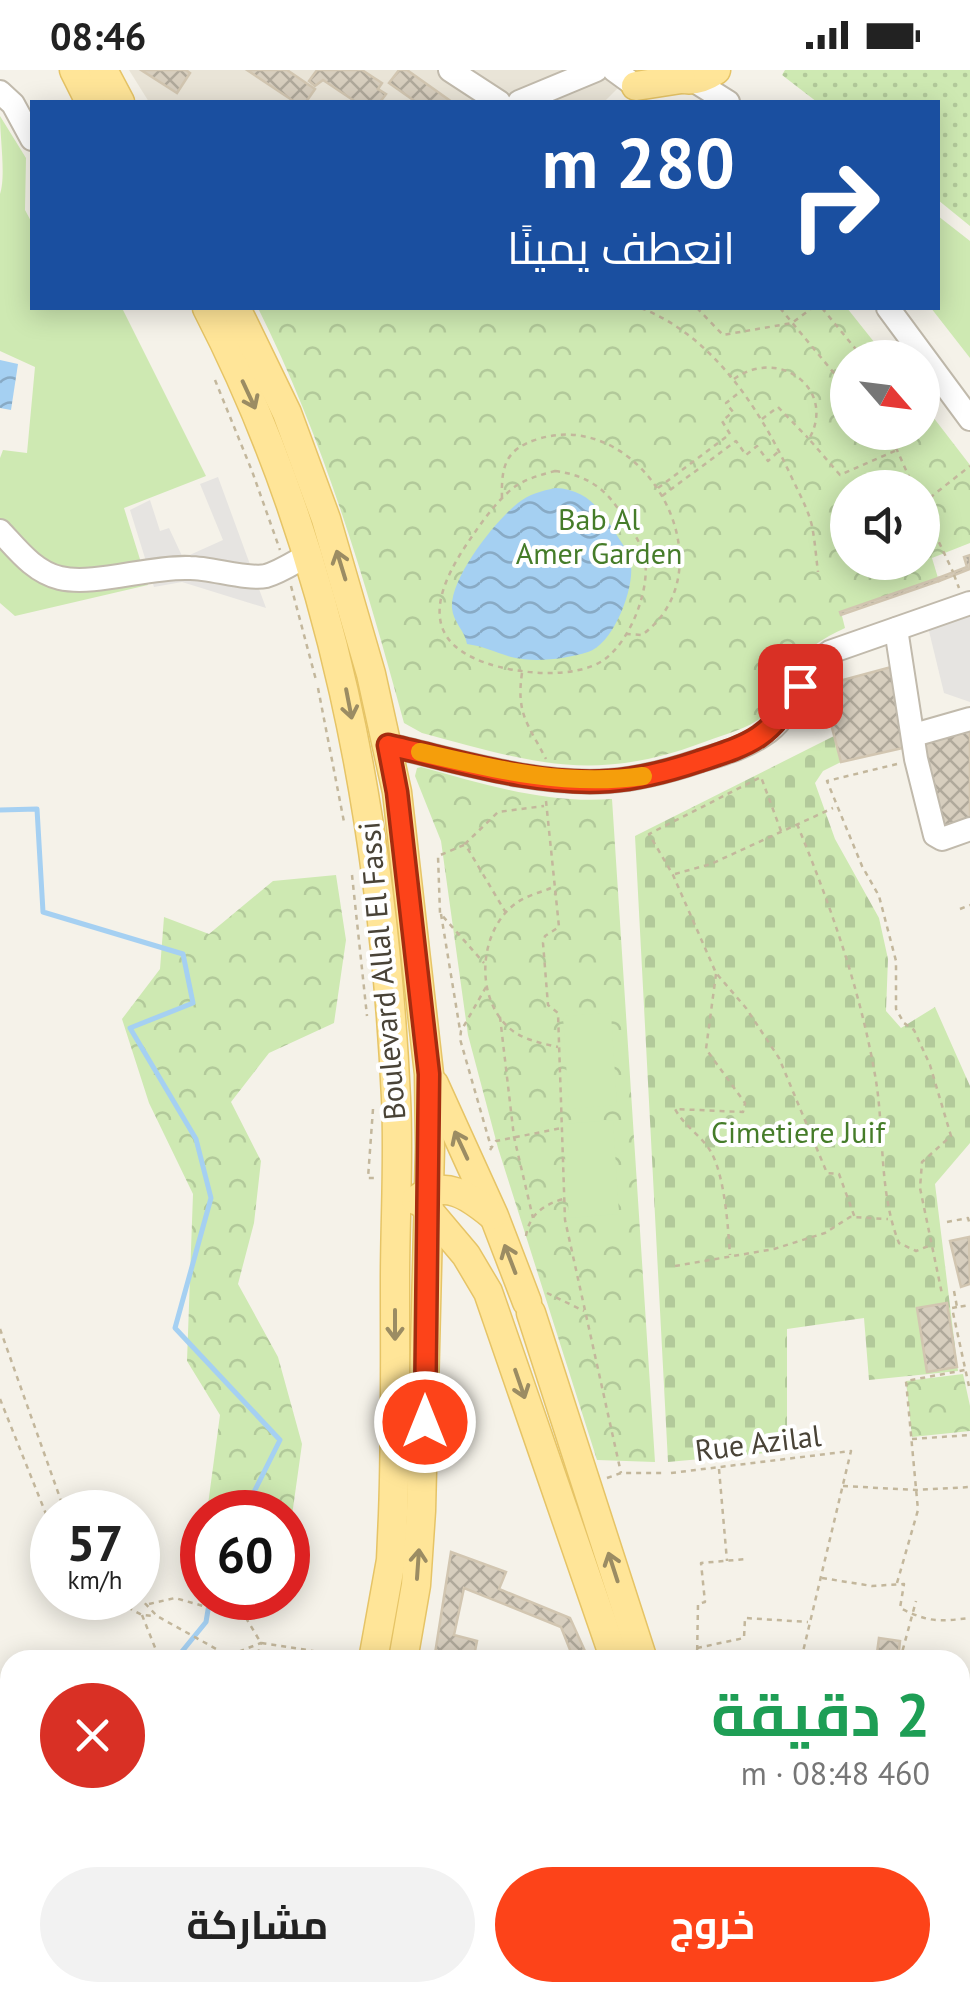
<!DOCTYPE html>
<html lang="ar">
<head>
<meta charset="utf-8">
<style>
  :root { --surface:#fff; --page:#f2f2f2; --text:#222; --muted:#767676; --accent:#fd4319 }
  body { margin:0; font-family:"PT Sans",Cairo,sans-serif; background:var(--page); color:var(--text); direction:rtl; height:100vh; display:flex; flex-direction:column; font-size:38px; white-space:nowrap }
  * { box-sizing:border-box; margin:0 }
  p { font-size:32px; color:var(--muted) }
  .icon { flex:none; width:55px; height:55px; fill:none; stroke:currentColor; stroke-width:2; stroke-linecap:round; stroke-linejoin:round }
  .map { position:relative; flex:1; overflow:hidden; direction:ltr }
  .sheet { position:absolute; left:0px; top:1580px; width:970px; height:352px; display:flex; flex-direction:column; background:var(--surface); border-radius:30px 30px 0 0; box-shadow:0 5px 25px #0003; direction:rtl }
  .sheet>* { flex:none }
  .guide { position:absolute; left:30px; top:30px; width:910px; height:210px; border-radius:0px; box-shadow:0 5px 25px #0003; direction:rtl; background:#1a4fa0; color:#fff; overflow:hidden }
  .needle { width:65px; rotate:118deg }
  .buttons { position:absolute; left:830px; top:270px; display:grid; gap:20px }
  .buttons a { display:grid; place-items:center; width:110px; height:110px; border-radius:50%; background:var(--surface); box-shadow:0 5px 25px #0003; font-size:50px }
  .speed { position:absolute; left:30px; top:1420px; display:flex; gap:20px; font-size:50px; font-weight:700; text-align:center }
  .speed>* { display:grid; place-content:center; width:130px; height:130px; border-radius:50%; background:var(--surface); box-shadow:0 5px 25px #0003; line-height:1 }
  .speed small { font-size:25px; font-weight:400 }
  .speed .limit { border:15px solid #d22; background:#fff; color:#111 }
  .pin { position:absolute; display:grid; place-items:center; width:85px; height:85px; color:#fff; margin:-42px; border-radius:20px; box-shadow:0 5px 15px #0006 }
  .me { position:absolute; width:110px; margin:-55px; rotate:0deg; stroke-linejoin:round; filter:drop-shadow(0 0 8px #0008) }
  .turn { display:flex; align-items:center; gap:35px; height:210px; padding:0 40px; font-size:45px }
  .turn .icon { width:130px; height:130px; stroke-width:2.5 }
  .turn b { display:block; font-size:70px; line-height:85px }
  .round { display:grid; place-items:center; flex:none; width:105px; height:105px; border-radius:52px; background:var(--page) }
  .head { display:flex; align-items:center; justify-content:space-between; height:170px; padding:0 40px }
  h1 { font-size:60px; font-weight:700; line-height:75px; color:#1e9e55 }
  .cta { display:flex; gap:20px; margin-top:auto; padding:20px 40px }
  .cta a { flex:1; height:115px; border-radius:60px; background:var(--accent); color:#fff; font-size:40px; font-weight:700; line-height:115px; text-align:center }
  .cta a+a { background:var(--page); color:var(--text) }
  .status { display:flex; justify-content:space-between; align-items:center; height:70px; padding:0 50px; background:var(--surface); direction:ltr }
  .status svg { height:28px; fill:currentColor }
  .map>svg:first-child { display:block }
</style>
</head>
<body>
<div class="status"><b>08:46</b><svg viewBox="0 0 49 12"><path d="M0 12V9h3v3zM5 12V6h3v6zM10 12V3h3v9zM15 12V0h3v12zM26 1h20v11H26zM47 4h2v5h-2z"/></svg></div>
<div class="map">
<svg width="970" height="1931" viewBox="0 0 970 1931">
  <defs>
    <pattern id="grass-dots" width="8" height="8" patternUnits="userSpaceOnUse" patternTransform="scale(2.5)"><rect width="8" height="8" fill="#cee9b2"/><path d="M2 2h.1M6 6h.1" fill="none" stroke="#b2c99a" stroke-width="1.8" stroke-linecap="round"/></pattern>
    <pattern id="forest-crowns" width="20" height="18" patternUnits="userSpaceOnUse" patternTransform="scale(2.5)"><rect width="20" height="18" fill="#cee9b2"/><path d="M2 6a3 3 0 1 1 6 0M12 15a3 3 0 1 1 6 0" fill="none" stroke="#b2c99a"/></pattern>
    <pattern id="cemetery-stones" width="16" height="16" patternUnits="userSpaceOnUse" patternTransform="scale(2.5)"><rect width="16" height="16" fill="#cee9b2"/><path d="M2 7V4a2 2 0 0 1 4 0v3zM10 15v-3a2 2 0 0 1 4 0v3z" fill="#b2c99a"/></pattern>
    <pattern id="water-waves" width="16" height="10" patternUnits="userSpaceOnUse" patternTransform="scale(2.5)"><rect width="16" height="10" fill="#a5d0f2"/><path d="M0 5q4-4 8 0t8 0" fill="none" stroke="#88aac5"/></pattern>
    <pattern id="building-cross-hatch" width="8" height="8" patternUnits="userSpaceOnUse" patternTransform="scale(2.5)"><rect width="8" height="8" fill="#d7cebe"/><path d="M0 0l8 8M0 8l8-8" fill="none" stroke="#b0a99b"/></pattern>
  </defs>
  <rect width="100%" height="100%" fill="#f5f2e9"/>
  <path fill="#e9e4d7" d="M129 0H620L622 14 604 32H149Z"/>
  <path fill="#f5e1dd" d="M661 1923H793V1931H659Z"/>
  <path fill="url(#grass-dots)" d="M785 0H970V156L938 130V32H817L782 5Z"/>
  <g fill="url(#forest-crowns)" fill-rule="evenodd">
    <path d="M258 238H847L886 287 848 288V362H922L923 334 970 395V473L932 488 938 508 841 542 845 558C824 568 804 579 791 600 782 615 777 634 763 646 748 659 725 664 707 671 595 714 533 693 422 663L404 653C365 510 324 370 258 238ZM848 418H922V492H848Z"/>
    <path d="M421 697C483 714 547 734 612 729L655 1392 597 1390 498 1078 468 965 441 771 415 706 417 698Z"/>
    <path d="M336 805 346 870 334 953 269 983 231 1032 261 1091 254 1153 238 1214 278 1287 302 1374 288 1474V1442H207L220 1345 187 1291 193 1124 149 1033 122 949 160 899 164 847 209 864 273 811Z"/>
    <path d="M963 1304 970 1336V1361L912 1367 906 1311Z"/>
    <path d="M18 1923H113L121 1925 125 1931H15Z"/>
    <path d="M285 1923H401V1931H281Z"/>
  </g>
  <path fill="url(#cemetery-stones)" d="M834 666 841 692 823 701 815 713 835 769 879 848 888 889 886 941 901 958 935 937 970 1016V1073L935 1114 958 1301 869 1310 864 1248 787 1259V1381L668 1392 635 766Z"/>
  <g fill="#cee9b2">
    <path d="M0 46 26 88 25 140 32 153V238H122L206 406 124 438 148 515 15 546 0 533V388L3 380 27 383 35 297 0 281V124C6 107 0 68 0 46Z"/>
    <path d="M938 146 970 171V288L931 238H938Z"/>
    <path d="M611 943 617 1035 569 1039 563 946Z"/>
    <path d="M613 1050 619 1144 569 1148 563 1054Z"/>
  </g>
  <g fill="#e6e4e1">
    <path d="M218 407 266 538 182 512 154 517 130 440 150 430 160 461 169 458 183 488 223 470 200 414Z"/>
    <path d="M970 544V632L944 623 928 557Z"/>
  </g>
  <g fill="url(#water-waves)">
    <path d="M0 290 18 294 11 340 0 338Z"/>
    <path d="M555 418C588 419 602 441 618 467 624 476 630 485 631 495 634 520 613 574 588 582 565 589 535 593 511 587 495 582 482 576 467 574 465 561 453 552 452 538 450 508 495 451 518 433 529 424 542 421 555 418Z"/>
  </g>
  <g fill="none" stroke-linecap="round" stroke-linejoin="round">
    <g stroke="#a5d0f2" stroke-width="5">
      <path d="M0 740 37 739 43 842 183 884 193 933 130 958 196 1069 211 1128 175 1258 280 1370 244 1442"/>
      <path d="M175 1590 206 1552 210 1528"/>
      <path d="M33 1931 39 1922"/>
    </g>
  </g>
  <g fill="url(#building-cross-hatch)" stroke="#d2c6b1" stroke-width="2.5">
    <path d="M141 0H186L190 3 177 23Z"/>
    <path d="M247 0H287L315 19 306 32H295Z"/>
    <path d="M317 0H362L382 13 378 19 386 24 380 32H356L323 10 315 16 309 11Z"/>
    <path d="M399 0H407L452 32H416L389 13Z"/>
    <path d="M970 485V499L939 511 938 508 967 497 964 487Z"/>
    <path d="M938 508 939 511 841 545 840 542Z"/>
    <path d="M891 597 907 677 841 692 821 616Z"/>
    <path d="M970 660V753L937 763 916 676Z"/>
    <path d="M969 1167 970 1214 961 1217 950 1171Z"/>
    <path d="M947 1233 957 1297 927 1302 917 1238Z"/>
    <path d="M451 1482 506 1502 499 1519 570 1548 589 1590H574L561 1557 464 1518 454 1565 477 1571 474 1586 489 1590H434Z"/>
    <path d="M879 1568 900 1571 898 1590H876Z"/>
  </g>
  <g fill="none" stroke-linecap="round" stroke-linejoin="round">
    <g stroke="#c1baac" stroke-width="26">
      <g id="minor">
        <path d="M450 0 499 32"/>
        <path d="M614 0 636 16"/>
        <path d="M693 10 728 32"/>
        <path d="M0 22 13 34 32 69"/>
        <path d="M519 32 596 0"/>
        <path d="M888 238 970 349"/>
        <path d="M0 461C17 479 34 502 60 508 95 516 150 496 190 498 211 498 248 510 266 506 280 502 295 492 308 485"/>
        <path d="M896 559 916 689 935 765 942 769 970 759"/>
        <path d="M914 665 970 649"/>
        <path d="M388 675C458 691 536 716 609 711 640 709 669 701 699 691 721 684 744 678 763 665 795 646 798 603 830 582L970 533"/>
        <path d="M825 1922 827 1931"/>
      </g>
    </g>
    <g stroke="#e6c466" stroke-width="31">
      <g id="major">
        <path d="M74 0 90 32"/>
        <path d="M103 0 120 32"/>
        <path d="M664 0C681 13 698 12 716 0"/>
        <path d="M636 16 681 9"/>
        <path d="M207 238C333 482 383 755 396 1028 399 1088 395 1150 395 1210 395 1289 396 1367 393 1445L391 1490 373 1590"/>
        <path d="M236 238 287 343 326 449 371 604 397 722 429 1004 430 1077 421 1441 416 1515 403 1590"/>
        <path d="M434 1014 494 1146 527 1232"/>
        <path d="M416 1130C444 1108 469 1126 492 1145"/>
        <path d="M423 1134 466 1185 488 1222 615 1590"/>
        <path d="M531 1243 643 1590"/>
        <path d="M228 1931 233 1922"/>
        <path d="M257 1931 262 1922"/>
        <path d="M590 1931 591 1922"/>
        <path d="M618 1931 619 1922"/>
      </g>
    </g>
    <g stroke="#c3b79c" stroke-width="2.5" stroke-dasharray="5 5" stroke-linecap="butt">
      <path d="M641 238C713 266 760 339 791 406 799 423 808 439 812 456 815 471 816 487 818 502"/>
      <path d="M697 238 723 265 792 253 812 238"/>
      <path d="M780 238 848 320"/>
      <path d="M822 238 863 288"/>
      <path d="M734 309C780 276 837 320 809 369L840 405 897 380"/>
      <path d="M215 310 252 401 280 480"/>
      <path d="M762 349 778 337 808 368"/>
      <path d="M883 362 897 380 914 418"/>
      <path d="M555 401C586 405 606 418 622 445 630 457 640 471 644 485 652 516 631 570 605 589 577 610 517 604 486 593 413 568 440 512 473 465 484 449 497 431 513 418 525 409 540 405 555 401Z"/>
      <path d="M658 418 730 364 722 351 733 342 726 333 741 321"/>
      <path d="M662 426 736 371 746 385 757 376 768 391 779 381"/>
      <path d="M502 428C501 395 506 379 538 369 644 336 733 498 642 565L627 564"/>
      <path d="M922 434 970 396"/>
      <path d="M922 436 953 502"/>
      <path d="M954 505 959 518"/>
      <path d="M291 516 316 610"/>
      <path d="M522 603C516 644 528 654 546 689"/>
      <path d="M318 618 344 752"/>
      <path d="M897 694 827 711 862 796 879 826 896 891V939L904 953 914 960 930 995 951 1066 922 1092 920 1118 942 1224"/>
      <path d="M546 731 559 857 545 866 543 873 548 935 558 943 565 1150 621 1403"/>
      <path d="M797 754C830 834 860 919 875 1005 885 1060 878 1121 899 1173L916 1181 931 1175"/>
      <path d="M781 761 761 707 649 764 673 805 716 903 746 938 779 988 827 1103 839 1104 855 1148"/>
      <path d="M464 775 438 786 440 843 484 893"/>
      <path d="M675 804 711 794 833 738"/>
      <path d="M352 805 367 946"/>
      <path d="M551 818C539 823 525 826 515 834 479 861 475 925 507 956 520 969 540 973 558 977"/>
      <path d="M960 839 970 835"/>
      <path d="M506 843 465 774 498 742 544 736"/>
      <path d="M441 844 460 960"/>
      <path d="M716 904 706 979 745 1033 743 1042 675 1039C684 1056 702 1066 711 1082 725 1107 728 1157 730 1185"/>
      <path d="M486 917 461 961 460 969 491 1077"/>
      <path d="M500 947 514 1067 533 1148"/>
      <path d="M373 1039 368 1108H375"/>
      <path d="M490 1080 496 1071 562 1058"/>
      <path d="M947 1152 968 1148 970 1155"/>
      <path d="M526 1166C529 1145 543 1135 563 1129"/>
      <path d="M675 1196 774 1179 825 1163 850 1147 888 1149"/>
      <path d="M954 1221 957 1237 970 1235"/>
      <path d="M547 1223 584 1241"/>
      <path d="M957 1237 952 1238 970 1321"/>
      <path d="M0 1259 65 1442"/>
      <path d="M0 1329 52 1459"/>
      <path d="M912 1369 970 1365"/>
      <path d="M719 1399 727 1491"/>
      <path d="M671 1403 851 1381 801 1590"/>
      <path d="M607 1408 621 1403H664"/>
      <path d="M843 1416 916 1420 970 1417"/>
      <path d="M822 1508 872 1516 904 1514 900 1538C928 1552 938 1552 970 1548"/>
      <path d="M897 1513 918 1440 906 1311 965 1300"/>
      <path d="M138 1526 157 1546 236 1590"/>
      <path d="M110 1528 142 1545 155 1546"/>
      <path d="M149 1534 175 1528 246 1548 261 1573 333 1584 349 1590"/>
      <path d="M142 1545 156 1580 172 1590"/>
      <path d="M697 1578 744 1568 745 1548 808 1552"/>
      <path d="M230 1585 261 1573 256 1590"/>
      <path d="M697 1590 698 1534 705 1532 701 1493 747 1489"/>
      <path d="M900 1590 916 1531"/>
      <path d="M960 1638 970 1640"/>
      <path d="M960 1743H970"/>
      <path d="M960 1793 964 1743"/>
      <path d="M960 1817 970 1831"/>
      <path d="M960 1848 970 1850"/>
      <path d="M886 1931 950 1925 970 1927"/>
    </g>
    <use href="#minor" stroke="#fff" stroke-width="22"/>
    <use href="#major" stroke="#ffe598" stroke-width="28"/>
  </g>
  <defs><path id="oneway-shaft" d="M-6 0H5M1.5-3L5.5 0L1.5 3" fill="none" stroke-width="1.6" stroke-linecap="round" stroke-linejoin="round" transform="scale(2.5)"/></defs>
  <g stroke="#9b8c63">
    <use href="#oneway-shaft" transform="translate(249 325) rotate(65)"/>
    <use href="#oneway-shaft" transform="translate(341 495) rotate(-107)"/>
    <use href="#oneway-shaft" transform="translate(349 634) rotate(79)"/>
    <use href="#oneway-shaft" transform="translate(461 1075) rotate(-115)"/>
    <use href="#oneway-shaft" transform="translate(510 1189) rotate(-111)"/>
    <use href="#oneway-shaft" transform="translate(395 1255) rotate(90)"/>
    <use href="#oneway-shaft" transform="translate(520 1314) rotate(71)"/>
    <use href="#oneway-shaft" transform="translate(418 1494) rotate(-86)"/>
    <use href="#oneway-shaft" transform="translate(613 1497) rotate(-108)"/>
  </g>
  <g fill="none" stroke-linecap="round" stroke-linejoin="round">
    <g stroke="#a42c10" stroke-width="25">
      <path id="route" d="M425 1352 429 1004 397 722 388 675C459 691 535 716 609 711 640 709 669 701 699 691 754 673 770 668 800 616"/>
    </g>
    <use href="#route" stroke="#fd4319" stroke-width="18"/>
    <path stroke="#f59e0b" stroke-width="18" d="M420 682C493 699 567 717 643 706"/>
  </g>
  <g text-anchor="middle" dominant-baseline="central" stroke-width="8" stroke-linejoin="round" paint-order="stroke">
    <g font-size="30" fill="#457c29" stroke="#fff">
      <text x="599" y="448">Bab Al<tspan x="599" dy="34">Amer Garden</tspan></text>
      <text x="798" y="1061">Cimetiere Juif</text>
    </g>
    <g font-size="30" fill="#494337" stroke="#fff">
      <text transform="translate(381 901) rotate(-95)">Boulevard Allal El Fassi</text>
      <text transform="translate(758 1372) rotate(-7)">Rue Azilal</text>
    </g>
  </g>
</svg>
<div class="buttons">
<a><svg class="needle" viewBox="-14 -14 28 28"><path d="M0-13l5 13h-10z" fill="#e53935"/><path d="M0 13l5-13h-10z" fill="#767676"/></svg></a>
<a><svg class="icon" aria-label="sound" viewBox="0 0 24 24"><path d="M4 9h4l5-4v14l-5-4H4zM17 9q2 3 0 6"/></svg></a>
</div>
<div class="speed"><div>57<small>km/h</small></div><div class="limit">60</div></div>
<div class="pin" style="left:800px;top:616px;background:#d93025"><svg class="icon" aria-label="arrive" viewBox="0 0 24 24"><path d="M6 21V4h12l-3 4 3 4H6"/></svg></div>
<svg class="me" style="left:425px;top:1352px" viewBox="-20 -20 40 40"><circle r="17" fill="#fd4319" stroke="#fff" stroke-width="3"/><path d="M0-11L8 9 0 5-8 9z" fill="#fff"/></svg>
<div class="guide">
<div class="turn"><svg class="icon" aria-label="right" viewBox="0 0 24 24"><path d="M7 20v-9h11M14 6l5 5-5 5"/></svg><div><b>280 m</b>انعطف يمينًا</div></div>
</div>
<section class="sheet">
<div class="head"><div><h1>2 دقيقة</h1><p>460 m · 08:48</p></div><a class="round" style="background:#d93025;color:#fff"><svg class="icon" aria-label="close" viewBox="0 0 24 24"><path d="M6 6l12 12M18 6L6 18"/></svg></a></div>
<div class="cta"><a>خروج</a><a>مشاركة</a></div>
</section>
</div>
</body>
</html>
